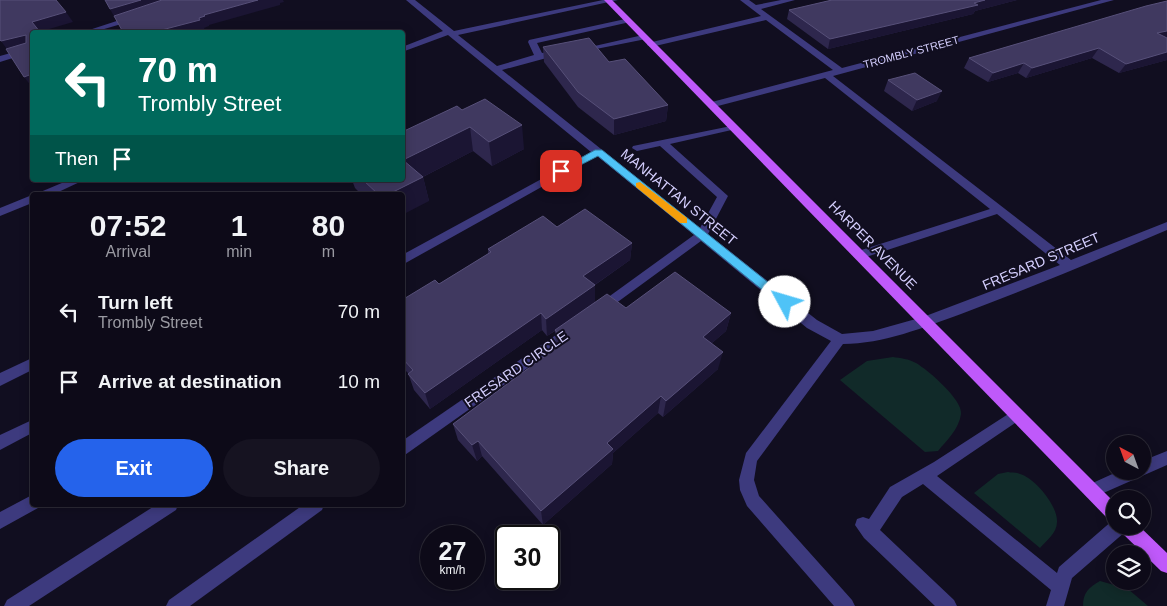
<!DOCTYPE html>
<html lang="en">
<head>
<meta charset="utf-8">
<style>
  :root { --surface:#0d0a18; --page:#161321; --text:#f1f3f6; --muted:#9a9aa2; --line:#2d2b37; --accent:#2563eb }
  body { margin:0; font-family:Helvetica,sans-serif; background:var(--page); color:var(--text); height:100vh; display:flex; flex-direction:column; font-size:19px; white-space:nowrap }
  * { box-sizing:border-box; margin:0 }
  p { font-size:16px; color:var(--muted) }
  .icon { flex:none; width:28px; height:28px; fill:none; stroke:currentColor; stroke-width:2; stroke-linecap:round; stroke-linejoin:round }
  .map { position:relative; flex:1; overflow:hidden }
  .sheet { position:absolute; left:30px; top:192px; width:375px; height:315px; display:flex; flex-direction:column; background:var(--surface); border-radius:5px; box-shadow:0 2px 12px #0003,0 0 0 1px var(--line) }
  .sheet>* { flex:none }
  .guide { position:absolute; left:30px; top:30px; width:375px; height:152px; border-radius:5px; box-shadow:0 2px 12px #0003,0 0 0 1px var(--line); background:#00695c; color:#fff; overflow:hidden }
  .needle { width:32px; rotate:319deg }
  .fabs { position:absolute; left:1106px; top:435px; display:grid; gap:10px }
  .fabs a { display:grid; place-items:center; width:45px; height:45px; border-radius:50%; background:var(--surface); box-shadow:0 2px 12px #0003,0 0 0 1px var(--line); font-size:25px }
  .speed { position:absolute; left:420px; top:525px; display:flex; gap:10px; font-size:25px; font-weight:700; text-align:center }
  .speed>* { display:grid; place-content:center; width:65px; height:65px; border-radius:50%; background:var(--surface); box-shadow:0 2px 12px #0003,0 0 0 1px var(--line); line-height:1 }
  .speed small { font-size:12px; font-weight:400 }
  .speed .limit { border:2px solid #111; border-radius:8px; background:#fff; color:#111 }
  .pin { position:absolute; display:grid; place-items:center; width:42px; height:42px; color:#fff; margin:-21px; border-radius:10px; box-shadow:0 2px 8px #0006 }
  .me { position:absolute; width:55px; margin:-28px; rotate:309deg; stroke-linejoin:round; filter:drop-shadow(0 0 4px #0008) }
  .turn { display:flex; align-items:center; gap:18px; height:105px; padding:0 25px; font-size:22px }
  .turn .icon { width:65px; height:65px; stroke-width:2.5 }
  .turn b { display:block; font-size:35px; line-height:42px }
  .then { display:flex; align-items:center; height:48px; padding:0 25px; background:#0003; gap:10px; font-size:19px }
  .eta { display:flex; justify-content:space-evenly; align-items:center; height:85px; text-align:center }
  .eta b { font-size:30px; font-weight:700; line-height:35px }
  .primary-button { display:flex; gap:10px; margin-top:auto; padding:10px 25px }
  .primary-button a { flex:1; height:58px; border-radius:30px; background:var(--accent); color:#fff; font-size:20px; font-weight:700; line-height:58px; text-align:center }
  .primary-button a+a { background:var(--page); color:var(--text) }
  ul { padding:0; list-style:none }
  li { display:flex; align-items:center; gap:15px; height:70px; padding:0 25px }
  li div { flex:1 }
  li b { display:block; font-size:19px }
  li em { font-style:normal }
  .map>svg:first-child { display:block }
</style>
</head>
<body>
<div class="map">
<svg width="1167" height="606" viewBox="0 0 1167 606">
  <rect width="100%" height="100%" fill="#110e20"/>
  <g fill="#112a29">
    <path d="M893 357C900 358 909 359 916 363 928 370 963 400 961 414 959 429 947 440 938 451L925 452 840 380 867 361Z"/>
    <path d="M1008 472C1012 473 1017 472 1020 474 1035 478 1058 506 1057 522 1057 533 1046 541 1040 548L974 493 998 474Z"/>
    <path d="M1100 581 1128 589 1148 606H1083C1083 593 1088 588 1100 581Z"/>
  </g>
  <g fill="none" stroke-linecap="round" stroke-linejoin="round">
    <g fill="#3d3a7e" fill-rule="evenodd">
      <path d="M406 0H415L454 31 603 0H618L458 35 497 66 534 55 528 42 529 40 630 18V22L537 43 542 53 561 50 565 53 502 70 700 228 717 197 660 146 637 151 632 148 633 146 736 125V129L670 144 728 196 708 234 817 320 842 334 873 331 923 317 1060 265 997 214 863 258H855L853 255 855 252 990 209 825 78 714 107H708V103L833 70 766 20 651 47 647 45 648 43 761 16 740 0H749L756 5 781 0H795L761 9 842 68 1101 0H1114L833 76 1071 260 1167 222V230C1099 259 1031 288 961 314 925 327 883 344 843 344L757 461 754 480 759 496 852 600 855 606H834L747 506 740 490 739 480 746 453 831 341 807 328 701 241 604 312H596L594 309 596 306 694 235 597 156 402 265V255L591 152 448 35 402 52V47L443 31Z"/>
      <path d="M132 16H135V20L94 32H83Z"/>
      <path d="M643 35H646V39L581 52 577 50Z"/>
      <path d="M32 47V52L0 62V56Z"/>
      <path d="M69 180H84L52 195H37L38 193Z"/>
      <path d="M32 195V203L0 216V208Z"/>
      <path d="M569 326 574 327 575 331 574 335 402 457V441Z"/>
      <path d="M32 358V370L0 386V373Z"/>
      <path d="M1016 409 1021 411 1023 415 1021 419 937 476 1057 573 1059 567 1113 520H1115V526H1127L1125 532 1072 578 1064 606H1046L1051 590 923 484 902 497 880 530 954 600 957 606H935L864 538 855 525 857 519 863 517 869 519 890 487 934 462Z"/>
      <path d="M32 420V433L0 450V435Z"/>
      <path d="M1167 451V465L1092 498 1086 496 1084 491 1086 486 1119 471H1142V461Z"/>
      <path d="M32 495V505H39L38 508 0 529V512Z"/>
      <path d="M156 505H178L176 510 29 606H4L7 600Z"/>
      <path d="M303 505H324L322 510 190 606H166L169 600Z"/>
    </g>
    <g fill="#bf59fa" fill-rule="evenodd">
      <path d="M604 0H612L1115 503V522L1109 520Z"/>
      <path d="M1119 526H1139L1167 553V573L1161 571 1121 532Z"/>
    </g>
  </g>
  <g fill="#2e274d">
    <path d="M832 0H1017L975 11 973 14 828 49 787 19 789 10Z"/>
    <path d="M1167 1V60L1119 73 1092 58 1026 78 1018 73 988 82 964 68 969 58Z"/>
    <path d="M543 47 609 62 668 105 666 121 614 135 578 107 544 62Z"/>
    <path d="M888 80 937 101 912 111 884 91Z"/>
    <path d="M462 110 524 149 492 166 473 151 423 177 429 201 402 195H362L355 188 352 180H402Z"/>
    <path d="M557 227 632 243 630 260 595 285V302L626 308 731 313 726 331 712 343 718 369 663 417 658 413 613 453 612 464 543 525 482 456 477 461 458 440 453 424 556 348 555 331 547 336 542 330 430 409 414 390 408 373 402 367V300L439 284 488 254V249Z"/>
  </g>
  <g fill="#1b1533">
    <path d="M141 0H178L116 20 110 9Z"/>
    <path d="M258 0H283L284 2 280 3V5L209 25V26L204 28 205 30 196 32H154L199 18 204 15Z"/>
    <path d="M985 0H1017L975 11 973 14 828 49 830 39Z"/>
    <path d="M66 12 73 22 39 32 32 22Z"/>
    <path d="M1167 31V39L1157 33Z"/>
    <path d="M26 35 32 45 9 52 1 41 0 42V39Z"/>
    <path d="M1099 48 1092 58 1026 78 1032 68Z"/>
    <path d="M1167 52V60L1119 73 1126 64Z"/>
    <path d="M1024 63 1018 73 988 82 993 73Z"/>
    <path d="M32 74V87L24 77Z"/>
    <path d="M942 91 937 101 912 111 917 100Z"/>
    <path d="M668 105 666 121 614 135V119Z"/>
    <path d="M522 125 524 149 492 166 489 142Z"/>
    <path d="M470 127 473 151 409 184 403 160Z"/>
    <path d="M423 177 429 201 402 215V195H387Z"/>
    <path d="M632 243 630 260 583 293V276Z"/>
    <path d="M595 285V303L547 336 546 319Z"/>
    <path d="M541 313 542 330 430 409 425 393Z"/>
    <path d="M731 313 726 331 699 354 703 337Z"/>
    <path d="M723 352 718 369 663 417 666 401Z"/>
    <path d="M661 396 658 413 613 453 612 464 543 525 541 511 607 443Z"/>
    <path d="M478 441 482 456 477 461 472 445Z"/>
  </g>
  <g fill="#403960" stroke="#575079">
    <path d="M0 0H56L66 12 32 22 40 32H32V74L24 77 6 49 26 43V35L1 41 0 40Z"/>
    <path d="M105 0H141L110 9Z"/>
    <path d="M162 0H258L204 15 205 16 199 18 200 20 154 32H123L114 16Z"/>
    <path d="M832 0H985L974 3 978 5 830 39 789 10Z"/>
    <path d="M1167 1V31L1157 33 1167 38V52L1126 64 1099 48 1032 68 1024 63 993 73 969 58 1146 6Z"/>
    <path d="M589 38 609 62 625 59 668 105 614 119 578 92 543 47Z"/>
    <path d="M915 73 942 91 917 100 888 80Z"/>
    <path d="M485 99 522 125 489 142 470 127 403 160 423 177 387 195H379L363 180H402V132L457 106 462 110Z"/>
    <path d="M585 209 632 243 583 276 595 285 546 319 541 313 425 393 408 374 413 370 402 358V300L435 280 439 284 491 252 488 249 543 216 557 227Z"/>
    <path d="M675 272 731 313 703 337 723 352 666 401 661 396 607 443 613 449 541 511 478 441 472 445 453 424 564 342 555 330 607 294 626 308Z"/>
  </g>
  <path fill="#4fc3f7" stroke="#337fa1" d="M595 150H602L789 299V305H781L598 156 565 173 557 171Z"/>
  <path fill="#f59e0b" d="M640 182 687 218V223H680L636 187V183Z"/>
  <g text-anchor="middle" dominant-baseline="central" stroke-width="4" stroke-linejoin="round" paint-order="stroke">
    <g font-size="11" fill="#d4cefd" stroke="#110e20">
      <text transform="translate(911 52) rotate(-15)">TROMBLY STREET</text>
    </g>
    <g font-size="14" fill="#d4cefd" stroke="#110e20">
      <text transform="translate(679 197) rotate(39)">MANHATTAN STREET</text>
      <text transform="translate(873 245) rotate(45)">HARPER AVENUE</text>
      <text transform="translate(1041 261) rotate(-23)">FRESARD STREET</text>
      <text transform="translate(516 369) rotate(-35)">FRESARD CIRCLE</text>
    </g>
  </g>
</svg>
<div class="fabs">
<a><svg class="needle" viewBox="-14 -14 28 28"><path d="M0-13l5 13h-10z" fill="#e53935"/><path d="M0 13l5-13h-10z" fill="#9a9aa2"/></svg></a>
<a><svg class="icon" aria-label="search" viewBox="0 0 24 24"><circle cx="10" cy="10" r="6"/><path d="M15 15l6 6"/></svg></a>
<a><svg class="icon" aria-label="layers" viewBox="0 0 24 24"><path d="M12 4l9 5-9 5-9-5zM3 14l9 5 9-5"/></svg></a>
</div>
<div class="speed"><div>27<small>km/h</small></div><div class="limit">30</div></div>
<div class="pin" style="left:561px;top:171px;background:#d93025"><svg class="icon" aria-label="arrive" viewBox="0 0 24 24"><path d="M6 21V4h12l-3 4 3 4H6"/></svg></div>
<svg class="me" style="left:785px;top:302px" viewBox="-20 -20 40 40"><circle r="19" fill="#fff"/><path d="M0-13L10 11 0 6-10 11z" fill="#4fc3f7"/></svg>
<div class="guide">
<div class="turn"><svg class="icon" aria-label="left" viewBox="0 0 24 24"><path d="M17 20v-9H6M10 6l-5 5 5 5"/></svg><div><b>70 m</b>Trombly Street</div></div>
<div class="then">Then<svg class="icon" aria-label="arrive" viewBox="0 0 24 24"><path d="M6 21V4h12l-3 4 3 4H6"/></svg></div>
</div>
<section class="sheet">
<div class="eta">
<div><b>07:52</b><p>Arrival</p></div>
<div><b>1</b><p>min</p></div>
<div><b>80</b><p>m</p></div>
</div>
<ul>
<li><svg class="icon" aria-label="left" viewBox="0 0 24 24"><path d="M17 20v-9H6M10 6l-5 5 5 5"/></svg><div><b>Turn left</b><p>Trombly Street</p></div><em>70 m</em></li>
<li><svg class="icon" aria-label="arrive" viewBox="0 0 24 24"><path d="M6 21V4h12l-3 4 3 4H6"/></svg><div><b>Arrive at destination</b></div><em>10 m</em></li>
</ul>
<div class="primary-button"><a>Exit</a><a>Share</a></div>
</section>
</div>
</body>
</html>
